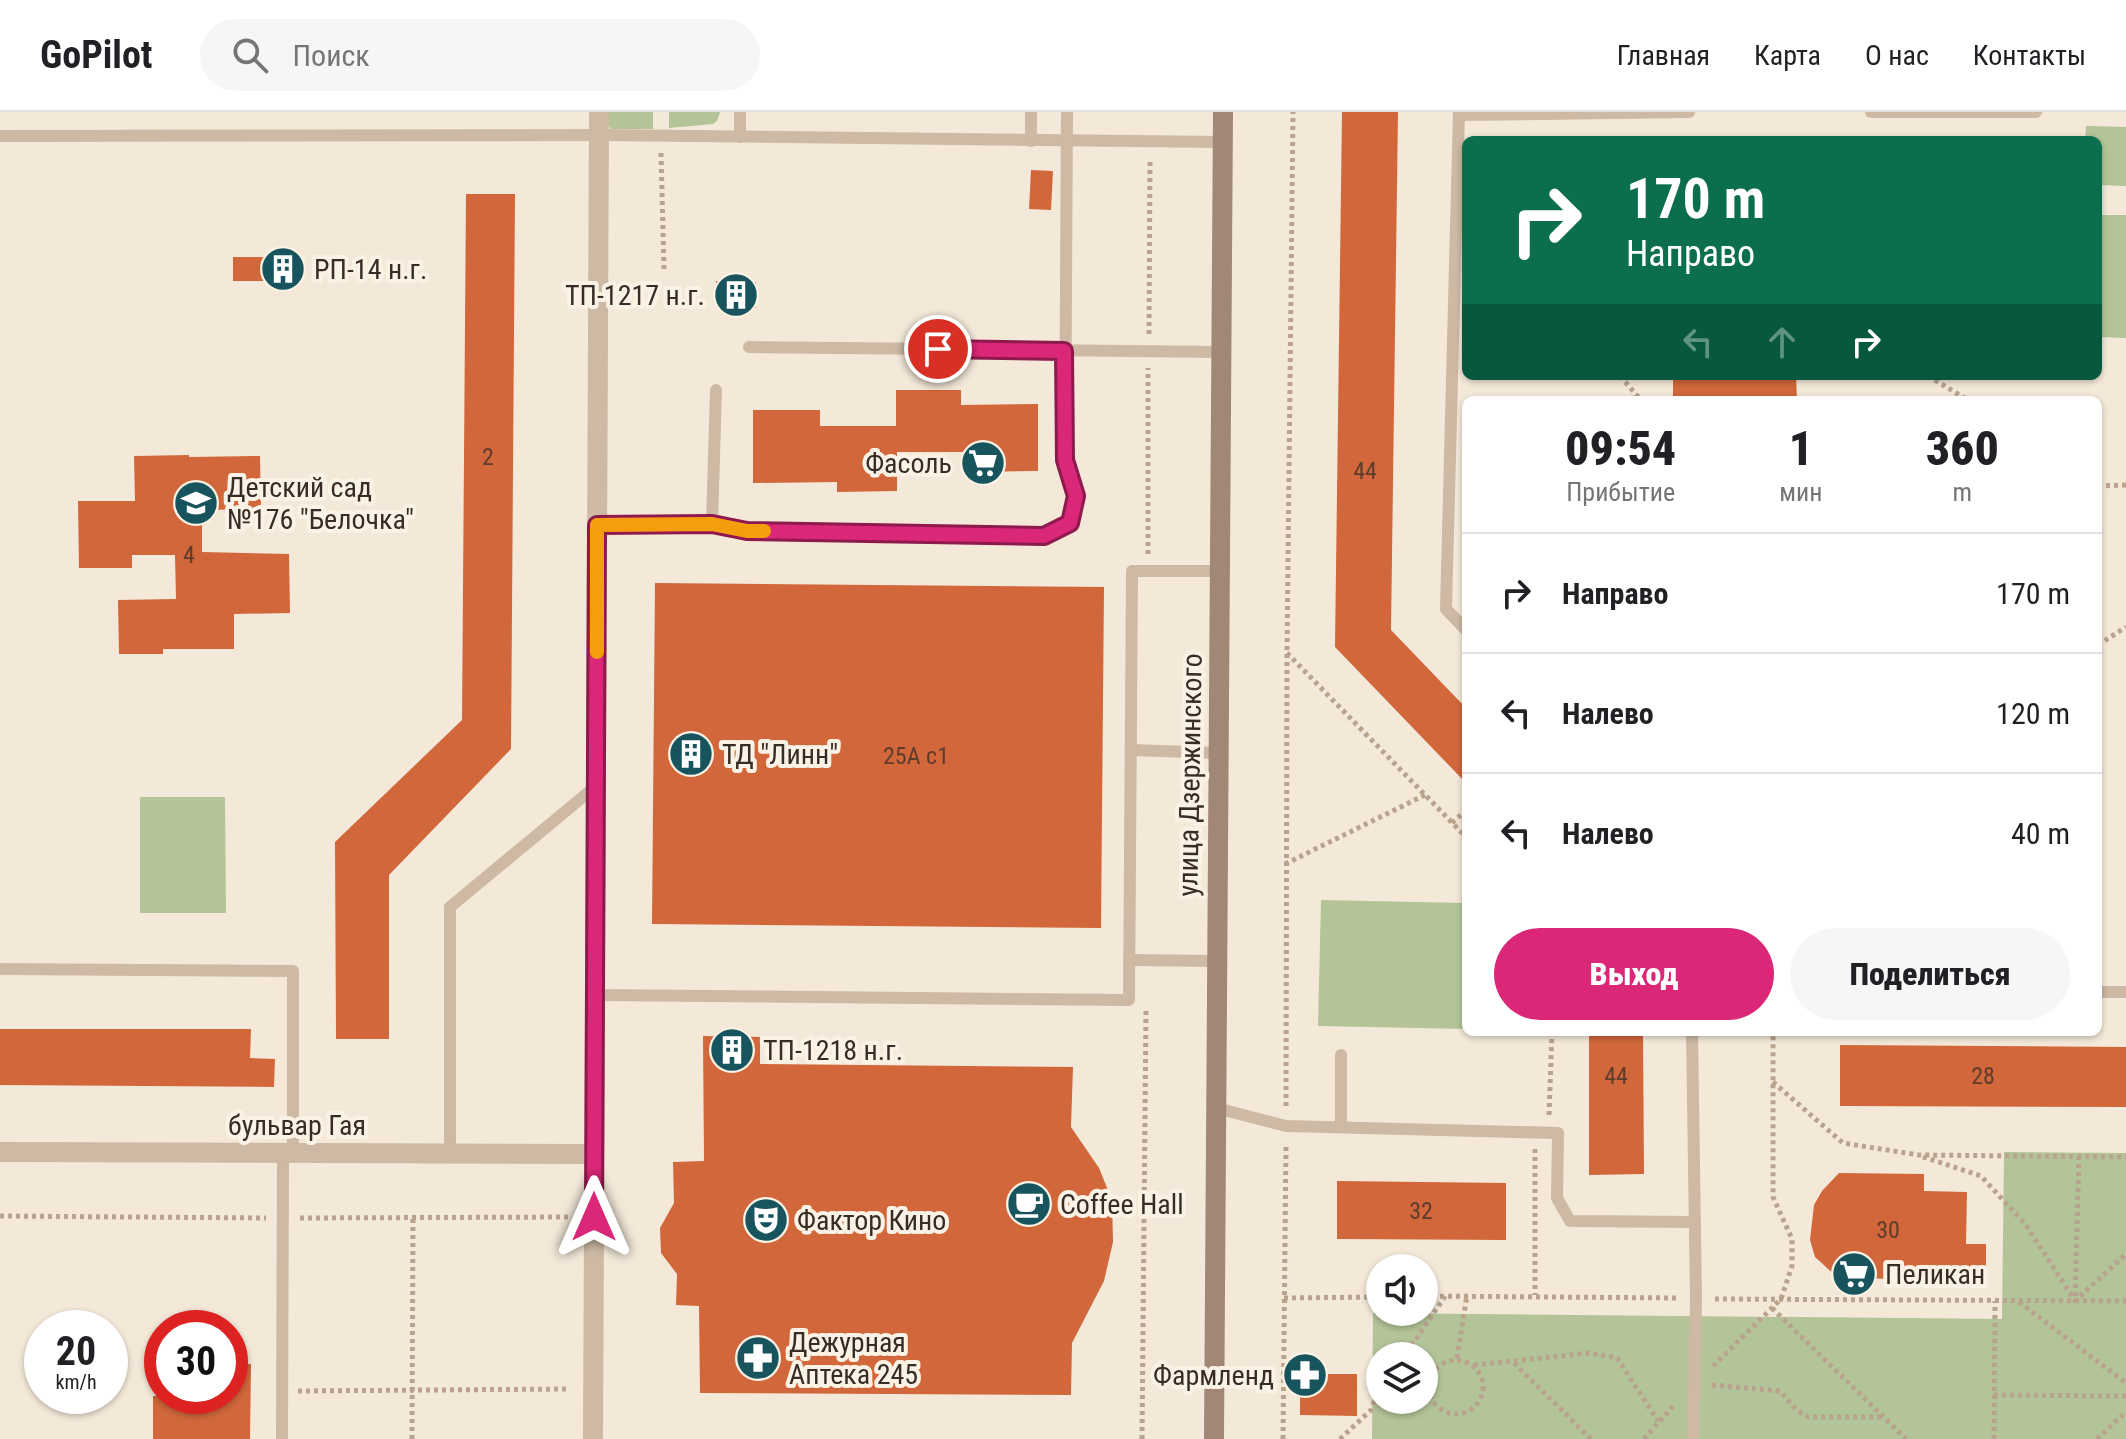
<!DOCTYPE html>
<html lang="ru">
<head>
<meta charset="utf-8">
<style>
  :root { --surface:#fff; --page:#f6f6f6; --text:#202124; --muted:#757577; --line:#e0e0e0; --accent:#db2777 }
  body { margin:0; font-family:"Roboto Condensed",sans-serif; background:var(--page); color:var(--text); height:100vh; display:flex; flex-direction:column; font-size:30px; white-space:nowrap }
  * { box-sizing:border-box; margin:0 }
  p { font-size:26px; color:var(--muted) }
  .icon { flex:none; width:44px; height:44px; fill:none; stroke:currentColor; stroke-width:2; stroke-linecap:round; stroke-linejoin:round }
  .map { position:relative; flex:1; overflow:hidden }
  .panel { position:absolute; left:1462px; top:284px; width:640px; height:640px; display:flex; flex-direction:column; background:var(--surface); border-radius:12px; box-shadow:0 2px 6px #0004 }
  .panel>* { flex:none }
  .banner { position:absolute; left:1462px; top:24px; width:640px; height:244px; border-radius:12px; box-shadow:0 2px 6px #0004; background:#0b6e4f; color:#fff; overflow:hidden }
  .fabs { position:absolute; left:1366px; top:1142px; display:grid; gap:16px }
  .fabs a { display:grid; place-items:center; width:72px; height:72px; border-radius:50%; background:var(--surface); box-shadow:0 2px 6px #0004; font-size:40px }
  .speed { position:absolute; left:24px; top:1198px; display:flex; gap:16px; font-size:40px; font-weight:700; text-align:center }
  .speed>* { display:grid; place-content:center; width:104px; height:104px; border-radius:50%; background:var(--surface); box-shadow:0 2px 6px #0004; line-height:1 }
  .speed small { font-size:20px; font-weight:400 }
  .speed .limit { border:12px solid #d22; background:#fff; color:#111 }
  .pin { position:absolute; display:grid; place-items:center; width:68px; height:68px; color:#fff; margin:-34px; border:4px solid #fff; border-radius:50%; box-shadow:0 2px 8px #0007 }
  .me { position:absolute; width:88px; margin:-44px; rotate:0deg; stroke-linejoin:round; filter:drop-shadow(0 0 6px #0008) }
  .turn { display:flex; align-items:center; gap:28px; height:168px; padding:0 32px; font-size:36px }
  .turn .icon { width:104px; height:104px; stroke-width:2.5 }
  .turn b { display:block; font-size:56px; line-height:68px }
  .lanes { display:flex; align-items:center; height:76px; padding:0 32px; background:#0003; justify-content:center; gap:40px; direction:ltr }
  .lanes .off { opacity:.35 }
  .eta { display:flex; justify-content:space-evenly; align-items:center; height:136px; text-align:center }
  .eta b { font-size:48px; font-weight:800; line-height:56px }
  .cta { display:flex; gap:16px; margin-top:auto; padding:16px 32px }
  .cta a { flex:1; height:92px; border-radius:48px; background:var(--accent); color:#fff; font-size:32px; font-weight:800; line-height:92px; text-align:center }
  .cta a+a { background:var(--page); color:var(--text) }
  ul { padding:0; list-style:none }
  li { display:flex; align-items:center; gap:24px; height:120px; padding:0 32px; border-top:2px solid var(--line) }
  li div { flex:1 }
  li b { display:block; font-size:30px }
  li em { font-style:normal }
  header { display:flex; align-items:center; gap:48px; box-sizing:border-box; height:112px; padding:0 40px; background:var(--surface); border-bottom:2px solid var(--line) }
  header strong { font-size:38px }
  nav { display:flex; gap:44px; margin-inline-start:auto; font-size:28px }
  .search { width:560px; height:72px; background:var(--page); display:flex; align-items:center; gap:20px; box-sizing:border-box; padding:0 28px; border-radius:44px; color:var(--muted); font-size:30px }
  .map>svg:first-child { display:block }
</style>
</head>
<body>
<header>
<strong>GoPilot</strong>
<div class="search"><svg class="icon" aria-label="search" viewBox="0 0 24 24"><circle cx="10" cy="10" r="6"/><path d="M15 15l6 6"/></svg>Поиск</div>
<nav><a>Главная</a><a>Карта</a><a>О нас</a><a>Контакты</a></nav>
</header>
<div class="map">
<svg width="2126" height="1327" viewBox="0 0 2126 1327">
  <rect width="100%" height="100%" fill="#f4e9d9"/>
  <g fill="#b3c498" fill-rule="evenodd">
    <path d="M607 0H653V17H611L607 12Z"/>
    <path d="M669 0H720L717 9 713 12 669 16Z"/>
    <path d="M2086 14 2126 15V74L2098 73V28H2085Z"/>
    <path d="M2098 103H2126V226L2098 225Z"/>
    <path d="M140 685H225L226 801H140Z"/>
    <path d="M1321 788 1466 791V917L1318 914Z"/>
    <path d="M2004 1040 2126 1041V1327H1372L1373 1201 2002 1207ZM1380 1244H1424V1288H1380Z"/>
  </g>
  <g fill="#d1673a">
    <path d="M1342 0H1398L1391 518 1466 596V671L1335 535Z"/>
    <path d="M1031 58 1053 59 1051 98 1029 97Z"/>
    <path d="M466 82H515L511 637 389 763V927H336L335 730 462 608Z"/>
    <rect x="233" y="145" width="67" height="24"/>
    <path d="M716 169 756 170V196L716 195Z"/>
    <path d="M1673 264H1796L1797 288H1673Z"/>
    <path d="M896 278H961V293L1038 292V359L976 360V340H897V379L837 380V370L753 371V298H820V314H896Z"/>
    <path d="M189 343V345L260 344 261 397 202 398V440L289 442 290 501 234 502V537H163V542H119L118 488 176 487 175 443H132V456H79L78 389H135L134 344Z"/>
    <path d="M655 471 1104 475 1101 816 652 812Z"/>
    <path d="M0 917H251L250 946 275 947 274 975 0 973Z"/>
    <path d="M1589 920H1643L1644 1062 1589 1063Z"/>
    <path d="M703 924 760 925V952L1073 955 1071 1015 1099 1056 1112 1088 1113 1130 1104 1169 1072 1231 1071 1283 700 1281 699 1194 676 1193 677 1162 661 1141 660 1116 674 1091 673 1050 704 1049Z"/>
    <path d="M1840 933 2126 935V995L1840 994Z"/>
    <path d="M1839 1061 1924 1062V1079L1967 1080 1966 1132H1986V1155H1965V1168L1838 1166 1815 1145 1810 1128 1814 1093 1822 1079Z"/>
    <path d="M1337 1069 1506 1071V1128L1337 1127Z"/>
    <path d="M230 1251 251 1252 250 1327H153V1284H230Z"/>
    <path d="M1300 1262H1357V1304L1300 1303Z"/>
  </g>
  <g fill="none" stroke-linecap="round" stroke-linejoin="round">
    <g stroke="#b9a38e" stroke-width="5" stroke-dasharray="4 4" stroke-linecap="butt">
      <path d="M661 41 664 157"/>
      <path d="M1149 222 1150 48"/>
      <path d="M1620 264 1641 288"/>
      <path d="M1928 264 1968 288"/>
      <path d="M2098 374 2126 373"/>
      <path d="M1148 442V256"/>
      <path d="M2098 533 2126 515"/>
      <path d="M1287 541 1466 725"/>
      <path d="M1452 711 1466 698"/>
      <path d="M1285 752 1425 683"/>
      <path d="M1773 970 1843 1031 1919 1043 2126 1045"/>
      <path d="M1286 994 1287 541 1293 0"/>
      <path d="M1549 1003 1552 920"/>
      <path d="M1535 1037V1183"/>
      <path d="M2079 1044 2075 1189 2126 1142"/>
      <path d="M1923 1045 1981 1064 2026 1113 2075 1189"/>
      <path d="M0 1104 266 1106"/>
      <path d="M300 1106 571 1105"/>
      <path d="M1424 1184 1677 1186"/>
      <path d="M1284 1186 1380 1185"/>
      <path d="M1715 1187 2126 1189"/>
      <path d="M2019 1190 2126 1271"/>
      <path d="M1772 1196 1906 1327"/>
      <path d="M1399 1244 1414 1230 1446 1183"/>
      <path d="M1457 1246 1467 1183"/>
      <circle cx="1456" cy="1275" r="27"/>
      <path d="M1514 1251 1591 1327"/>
      <path d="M1474 1253 1589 1241 1617 1246 1658 1309"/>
      <path d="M1713 1254 1781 1187 1792 1154V1127L1773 1085V920"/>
      <path d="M1712 1273 1780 1279 1796 1298 1808 1305H1883"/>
      <path d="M298 1279 569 1277"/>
      <path d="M1994 1283 2126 1284"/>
      <path d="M412 1327 413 1105"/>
      <path d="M1142 1327 1146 896"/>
      <path d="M1283 1327 1286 1032"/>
      <path d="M1340 1327 1371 1298 1380 1273"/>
      <path d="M1644 1327 1675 1292"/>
      <path d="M1994 1327 1995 1189"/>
      <path d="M2097 1327 2126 1300"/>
    </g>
    <g stroke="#cdb9a4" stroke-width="12">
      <path d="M1459 0 1446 497 1466 518"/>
      <path d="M1871 0H2036"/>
      <path d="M1459 3 1689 0"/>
      <path d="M0 24 599 23 1223 30"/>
      <path d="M740 25V0"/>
      <path d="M1031 29V0"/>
      <path d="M749 235 1221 240"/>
      <path d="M712 412 747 419 1044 424 1070 411 1076 384 1065 348 1067 0"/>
      <path d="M597 413 712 412 716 278"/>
      <path d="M1131 638 1218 641"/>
      <path d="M1129 848 1216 849"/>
      <path d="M0 857 293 859V1041"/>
      <path d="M2098 880H2126"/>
      <path d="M595 883 1129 888 1132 459H1220"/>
      <path d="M1692 920 1696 1187 1693 1327"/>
      <path d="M1216 996 1286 1014 1558 1021 1557 1086 1570 1109 1695 1110"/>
      <path d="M1341 1015V943"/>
      <path d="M450 1041V795L596 674"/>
      <path d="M282 1327 283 1041"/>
    </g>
    <g stroke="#cdb9a4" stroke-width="20">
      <path d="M0 1040 594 1042"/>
      <path d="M593 1327 599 0"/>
    </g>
    <path stroke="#a18775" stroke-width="20" d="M1214 1327 1223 0"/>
  </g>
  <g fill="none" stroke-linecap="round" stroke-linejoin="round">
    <g stroke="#8e194d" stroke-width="20">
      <path id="route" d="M594 1105 597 413 712 412 747 419 1044 424 1070 411 1076 384 1065 348 1064 239 938 237"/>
    </g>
    <use href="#route" stroke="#db2777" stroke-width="14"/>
    <path stroke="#f59e0b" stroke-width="14" d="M597 540V413L712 412 747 419H764"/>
  </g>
  <defs>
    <g id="building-disc" transform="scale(2.3)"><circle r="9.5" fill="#18545d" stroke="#fbf2e6"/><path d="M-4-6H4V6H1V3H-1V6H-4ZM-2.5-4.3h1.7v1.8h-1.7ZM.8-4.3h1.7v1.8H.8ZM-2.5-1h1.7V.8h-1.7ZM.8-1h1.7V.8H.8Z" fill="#fff"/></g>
    <g id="supermarket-disc" transform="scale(2.3)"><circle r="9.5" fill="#18545d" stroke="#fbf2e6"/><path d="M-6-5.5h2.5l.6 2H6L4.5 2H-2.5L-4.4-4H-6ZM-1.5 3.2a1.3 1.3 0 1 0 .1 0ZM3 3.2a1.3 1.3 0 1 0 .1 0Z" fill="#fff"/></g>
    <g id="school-disc" transform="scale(2.3)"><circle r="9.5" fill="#18545d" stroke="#fbf2e6"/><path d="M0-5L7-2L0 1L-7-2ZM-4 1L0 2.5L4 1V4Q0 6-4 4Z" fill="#fff"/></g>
    <g id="cafe-disc" transform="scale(2.3)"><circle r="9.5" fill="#18545d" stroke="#fbf2e6"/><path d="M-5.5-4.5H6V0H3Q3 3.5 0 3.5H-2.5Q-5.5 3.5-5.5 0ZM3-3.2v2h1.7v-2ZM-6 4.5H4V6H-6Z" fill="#fff"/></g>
    <g id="theatre-disc" transform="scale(2.3)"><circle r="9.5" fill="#18545d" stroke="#fbf2e6"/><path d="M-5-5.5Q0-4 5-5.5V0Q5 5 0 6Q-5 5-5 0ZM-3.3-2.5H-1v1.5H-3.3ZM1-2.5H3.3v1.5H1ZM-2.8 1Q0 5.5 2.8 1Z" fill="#fff"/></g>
    <g id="pharmacy-disc" transform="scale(2.3)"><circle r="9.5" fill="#18545d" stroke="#fbf2e6"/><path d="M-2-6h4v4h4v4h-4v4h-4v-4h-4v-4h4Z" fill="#fff"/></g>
  </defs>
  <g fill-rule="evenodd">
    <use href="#building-disc" x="283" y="157"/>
    <use href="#building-disc" x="736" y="183"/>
    <use href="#supermarket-disc" x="983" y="351"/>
    <use href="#school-disc" x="196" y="391"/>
    <use href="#building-disc" x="691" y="642"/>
    <use href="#building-disc" x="732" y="938"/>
    <use href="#cafe-disc" x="1029" y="1092"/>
    <use href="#theatre-disc" x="766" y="1108"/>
    <use href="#supermarket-disc" x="1854" y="1162"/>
    <use href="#pharmacy-disc" x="758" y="1246"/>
    <use href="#pharmacy-disc" x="1305" y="1263"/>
  </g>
  <g text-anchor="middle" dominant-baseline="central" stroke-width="8" stroke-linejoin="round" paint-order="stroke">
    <g font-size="24" fill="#5e3c2b">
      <text x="488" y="345">2</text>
      <text x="1365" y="359">44</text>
      <text x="189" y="443">4</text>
      <text x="916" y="644">25А с1</text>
      <text x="1616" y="964">44</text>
      <text x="1983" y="964">28</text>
      <text x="1421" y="1099">32</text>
      <text x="1888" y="1118">30</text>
    </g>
    <g font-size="28" fill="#372d26" stroke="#fbf2e6" text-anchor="start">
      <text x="314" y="157">РП-14 н.г.</text>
      <text x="705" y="183" text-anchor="end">ТП-1217 н.г.</text>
      <text x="952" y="351" text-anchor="end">Фасоль</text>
      <text x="227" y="375">Детский сад<tspan x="227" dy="32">№176 "Белочка"</tspan></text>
      <text x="722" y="642">ТД "Линн"</text>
      <text x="763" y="938">ТП-1218 н.г.</text>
      <text x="1060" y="1092">Coffee Hall</text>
      <text x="797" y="1108">Фактор Кино</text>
      <text x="1885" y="1162">Пеликан</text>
      <text x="789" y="1230">Дежурная<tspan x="789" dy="32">Аптека 245</tspan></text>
      <text x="1274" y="1263" text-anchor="end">Фармленд</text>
    </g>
    <g font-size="28" fill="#372d26" stroke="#fbf2e6">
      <text transform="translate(1190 663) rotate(-89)">улица Дзержинского</text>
      <text x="297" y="1013">бульвар Гая</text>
    </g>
  </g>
</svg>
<div class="fabs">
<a><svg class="icon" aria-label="sound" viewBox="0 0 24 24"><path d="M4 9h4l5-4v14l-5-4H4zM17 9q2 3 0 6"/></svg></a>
<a><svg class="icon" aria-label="layers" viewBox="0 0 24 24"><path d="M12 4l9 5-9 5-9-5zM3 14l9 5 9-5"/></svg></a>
</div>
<div class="speed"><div>20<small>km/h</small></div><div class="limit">30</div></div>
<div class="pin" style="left:938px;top:237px;background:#d93025"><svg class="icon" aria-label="arrive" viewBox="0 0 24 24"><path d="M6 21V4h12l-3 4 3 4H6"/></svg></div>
<svg class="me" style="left:594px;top:1105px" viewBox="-20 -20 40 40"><path d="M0-17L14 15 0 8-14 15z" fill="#db2777" stroke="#fff" stroke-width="4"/></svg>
<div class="banner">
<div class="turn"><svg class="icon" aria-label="right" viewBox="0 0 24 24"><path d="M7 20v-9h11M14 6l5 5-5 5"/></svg><div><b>170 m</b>Направо</div></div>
<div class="lanes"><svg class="icon off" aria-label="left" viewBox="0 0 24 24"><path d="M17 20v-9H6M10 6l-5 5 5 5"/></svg><svg class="icon off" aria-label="ahead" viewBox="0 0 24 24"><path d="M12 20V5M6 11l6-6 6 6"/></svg><svg class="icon" aria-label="right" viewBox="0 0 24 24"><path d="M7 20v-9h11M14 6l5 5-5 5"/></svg></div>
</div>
<section class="panel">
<div class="eta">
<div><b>09:54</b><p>Прибытие</p></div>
<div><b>1</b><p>мин</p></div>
<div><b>360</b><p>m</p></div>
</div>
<ul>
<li><svg class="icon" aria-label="right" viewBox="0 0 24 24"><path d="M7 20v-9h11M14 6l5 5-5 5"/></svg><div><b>Направо</b></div><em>170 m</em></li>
<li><svg class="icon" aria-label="left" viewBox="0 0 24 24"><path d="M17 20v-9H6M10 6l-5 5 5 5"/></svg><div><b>Налево</b></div><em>120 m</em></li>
<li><svg class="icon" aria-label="left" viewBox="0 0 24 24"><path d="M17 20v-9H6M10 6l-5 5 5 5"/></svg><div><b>Налево</b></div><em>40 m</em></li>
</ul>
<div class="cta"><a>Выход</a><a>Поделиться</a></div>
</section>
</div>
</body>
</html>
